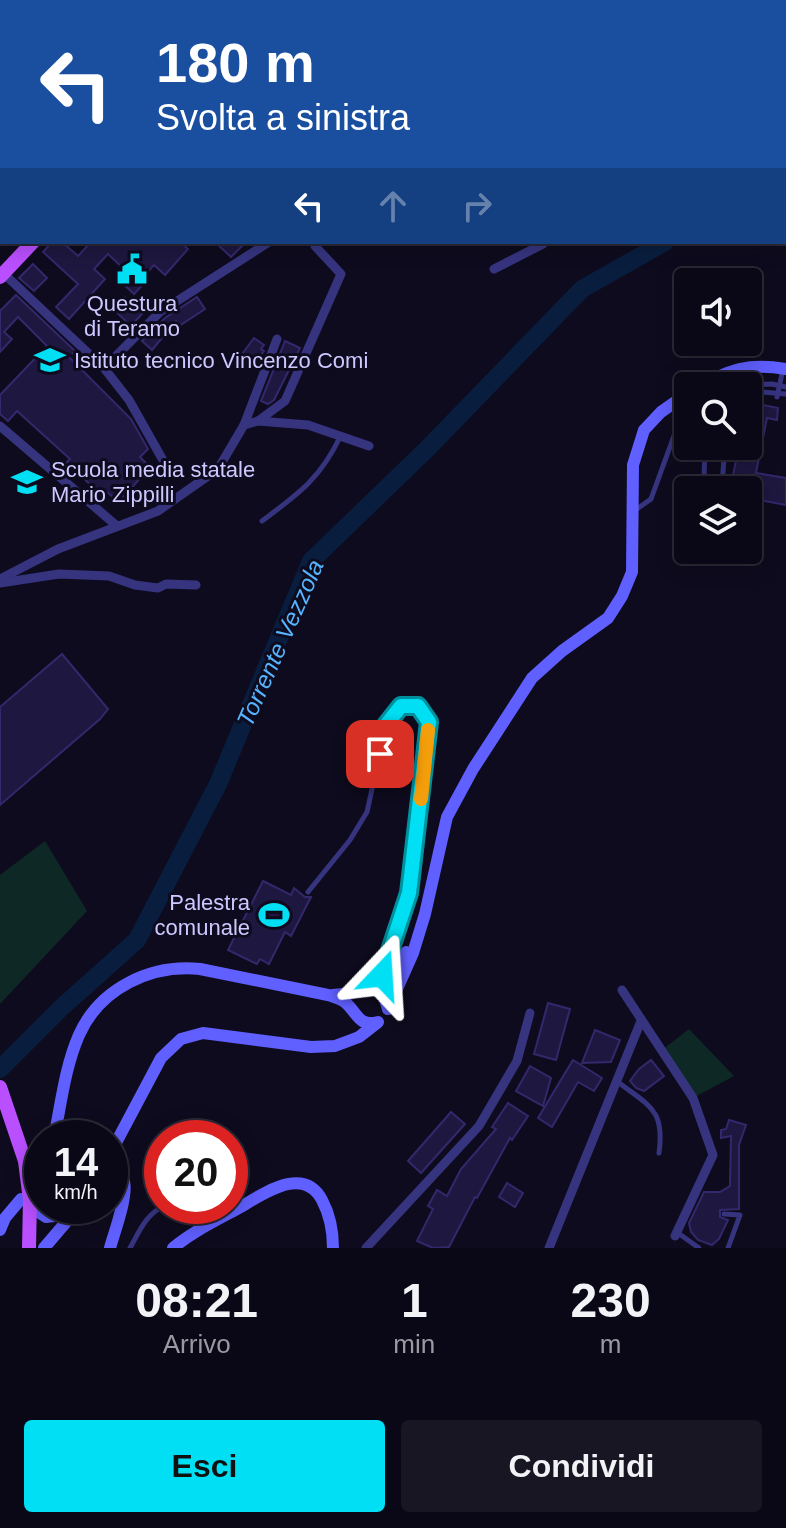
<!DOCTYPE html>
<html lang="it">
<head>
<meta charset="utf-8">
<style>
  :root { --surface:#0a0816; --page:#181623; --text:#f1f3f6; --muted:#999aa1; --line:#2a2935; --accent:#00dff3 }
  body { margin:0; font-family:Arial,sans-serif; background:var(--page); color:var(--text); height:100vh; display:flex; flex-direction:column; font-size:30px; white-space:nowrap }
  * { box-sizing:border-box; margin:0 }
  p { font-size:26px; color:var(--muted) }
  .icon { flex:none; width:44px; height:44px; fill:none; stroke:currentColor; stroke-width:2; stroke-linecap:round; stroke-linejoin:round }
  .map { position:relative; height:1248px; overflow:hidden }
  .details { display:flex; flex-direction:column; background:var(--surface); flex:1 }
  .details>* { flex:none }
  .guide { position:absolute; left:0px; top:0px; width:786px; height:244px; box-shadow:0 4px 20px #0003,0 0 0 2px var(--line); background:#1a4fa0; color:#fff; overflow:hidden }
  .controls { position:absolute; left:674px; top:268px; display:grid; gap:16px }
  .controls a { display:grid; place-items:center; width:88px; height:88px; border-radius:8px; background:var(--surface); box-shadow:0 4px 20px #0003,0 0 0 2px var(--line); font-size:40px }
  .speed { position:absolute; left:24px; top:1120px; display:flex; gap:16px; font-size:40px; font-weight:700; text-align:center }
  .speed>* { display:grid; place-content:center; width:104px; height:104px; border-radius:50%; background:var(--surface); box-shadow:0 4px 20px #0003,0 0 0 2px var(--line); line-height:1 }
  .speed small { font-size:20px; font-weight:400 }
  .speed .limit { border:12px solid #d22; background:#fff; color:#111 }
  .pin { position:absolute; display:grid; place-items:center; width:68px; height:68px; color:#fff; margin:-34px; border-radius:16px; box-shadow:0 4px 12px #0006 }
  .me { position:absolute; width:88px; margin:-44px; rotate:20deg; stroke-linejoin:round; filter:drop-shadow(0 0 6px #0008) }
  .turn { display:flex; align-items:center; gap:28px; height:168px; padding:0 24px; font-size:36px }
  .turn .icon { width:104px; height:104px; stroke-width:2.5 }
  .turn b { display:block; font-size:56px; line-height:68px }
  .lanes { display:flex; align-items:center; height:76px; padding:0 24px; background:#0003; justify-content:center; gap:40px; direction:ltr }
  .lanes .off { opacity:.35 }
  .eta { display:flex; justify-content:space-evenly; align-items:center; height:136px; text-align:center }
  .eta b { font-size:48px; font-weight:700; line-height:56px }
  .primary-button { display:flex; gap:16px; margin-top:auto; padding:16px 24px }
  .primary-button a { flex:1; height:92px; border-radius:8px; background:var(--accent); color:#111; font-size:32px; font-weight:700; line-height:92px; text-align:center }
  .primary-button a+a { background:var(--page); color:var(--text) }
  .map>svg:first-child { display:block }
</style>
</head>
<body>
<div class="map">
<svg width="786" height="1248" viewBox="0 0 786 1248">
  <rect width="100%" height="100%" fill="#0e0b1e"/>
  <g fill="#0e2826">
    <path d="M45 841 87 911 0 1004V875Z"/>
    <path d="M689 1029 734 1076 693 1098 661 1051Z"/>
  </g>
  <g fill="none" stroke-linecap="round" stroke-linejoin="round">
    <g stroke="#091e3f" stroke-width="18">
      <path d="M784 113 786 109"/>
      <path d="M0 1069 61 1008 137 940 218 784 311 561 427 449 582 289 665 242"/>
    </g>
  </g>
  <g fill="#1e173f" stroke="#34286c" stroke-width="2">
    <path d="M52 242H62L78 256 91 242H180L188 249 165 275 154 265 143 277 147 280 134 294 119 280 127 272 108 254 94 269 105 279 69 319 56 307 78 284 43 252Z"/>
    <path d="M215 242H246L231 257Z"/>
    <path d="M33 264 47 278 34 291 19 278Z"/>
    <path d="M16 295 75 351 69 357 131 419 148 449 140 457 150 467 119 502 107 492 102 497 72 466 61 468 70 459 17 411 8 421 0 414V395L47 346 18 317 4 332 12 339 0 352V311Z"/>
    <path d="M125 297 142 314 131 326 113 309Z"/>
    <path d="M197 297 205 309 179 326 176 321 152 350 142 341 165 318Z"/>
    <path d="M254 338 264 345 261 349 264 351 254 364 242 354Z"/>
    <path d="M285 341 300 348 274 400 268 404 261 401Z"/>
    <path d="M748 402 778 408 777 420 767 418 756 473 786 478V505L748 498V490H730L739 446H748Z"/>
    <path d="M62 654 108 709 100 719 0 805V707Z"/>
    <path d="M263 881 291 895 294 888 305 897H311L291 936 285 932 269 964 260 959 257 964 228 950Z"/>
    <path d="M548 1003 570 1009 556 1060 534 1054Z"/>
    <path d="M595 1030 620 1040 611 1062 582 1063Z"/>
    <path d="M573 1060 602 1078 594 1091 578 1082 552 1127 538 1118Z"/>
    <path d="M651 1060 664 1076 644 1091 636 1088 630 1081 639 1069Z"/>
    <path d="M530 1066 551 1078 543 1106 516 1091Z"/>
    <path d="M508 1103 528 1116 512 1140 510 1138 477 1198 475 1197 449 1247 433 1248 417 1241 433 1209 428 1206 437 1190 447 1196 461 1169 496 1129 492 1127Z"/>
    <path d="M451 1112 465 1124 421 1173 408 1161Z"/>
    <path d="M729 1120 746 1125 739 1145V1209L720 1210V1217L728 1220 719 1239 712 1245 698 1240 691 1232 689 1223 704 1192H720L730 1186 731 1136 721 1138V1130L726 1129Z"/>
    <path d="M212 1121 222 1138H183Z"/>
    <path d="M507 1183 523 1193 515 1207 499 1197Z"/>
  </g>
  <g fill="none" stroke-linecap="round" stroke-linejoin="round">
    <g stroke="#36347f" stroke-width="5">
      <path d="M739 386 772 384 786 387"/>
      <path d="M748 391 786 394"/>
      <path d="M777 397 783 369"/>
      <path d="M705 446 704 479 722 484 725 446"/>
      <path d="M634 511 651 499 675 433 688 417"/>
      <path d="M262 521C298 494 320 479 340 437"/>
      <path d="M308 892 350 840 367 812 386 725 401 706H418L429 722 409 893 382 975V982"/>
      <path d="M618 1082C649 1106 665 1109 659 1153"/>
      <path d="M724 1214 740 1215 728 1248"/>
      <path d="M678 1233 699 1248"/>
      <path d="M130 1248C139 1232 146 1214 164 1206"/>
    </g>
    <g stroke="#36347f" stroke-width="9">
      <path d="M356 0 357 2"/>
      <path d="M414 0 416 2"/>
      <path d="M371 2 373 0"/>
      <path d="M437 2 439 0"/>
      <path d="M0 32 2 31"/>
      <path d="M0 53 2 55"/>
      <path d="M0 111 2 109"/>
      <path d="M494 269 543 244"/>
      <path d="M2 272 104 368 129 400 164 462"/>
      <path d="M104 368 160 312 269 242"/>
      <path d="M258 421 308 425 369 446"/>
      <path d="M244 425 258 421 285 401 341 274 315 246"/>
      <path d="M0 426 117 526"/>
      <path d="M0 579 58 549 158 511 218 469 244 425 277 339"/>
      <path d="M0 583 59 574 109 576 135 585 158 588 166 584 196 585"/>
      <path d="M622 990 693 1098 713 1155 675 1236"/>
      <path d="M366 1248 479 1126 517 1061 530 1013"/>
      <path d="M549 1248 641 1021"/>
    </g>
    <g stroke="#605fff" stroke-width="12">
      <path d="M699 386C732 369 748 363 786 369"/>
      <path d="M373 988 390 978 406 952"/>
      <path d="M333 995 352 993 367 988 383 993 388 1009"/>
      <path d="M388 1009 413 953 425 914 447 817 473 769 532 678 562 651 608 618 622 596 632 572 633 465 644 430 661 412 688 393"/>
      <path d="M54 1138C61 1104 65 1067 79 1035 100 988 151 964 200 969L328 995C334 997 341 999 346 1003 358 1014 359 1027 378 1022"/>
      <path d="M110 1154 161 1058 181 1039 203 1033 311 1047 335 1046 359 1037 377 1023"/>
      <path d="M110 1168C116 1171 122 1175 124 1182 128 1196 114 1233 110 1248"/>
      <path d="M39 1178 42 1174"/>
      <path d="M30 1200 37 1211 46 1217 70 1214"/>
      <path d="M0 1230 5 1218 21 1199"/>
      <path d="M44 1248 67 1221 75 1206"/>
      <path d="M173 1248C192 1232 215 1221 237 1209 262 1195 303 1164 322 1200 330 1215 333 1231 333 1248"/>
    </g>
    <g stroke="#ba4fff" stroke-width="14">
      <path d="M257 2 259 0"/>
      <path d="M0 277 33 242"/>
      <path d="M29 1248 30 1200"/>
    </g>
    <path stroke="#ba4fff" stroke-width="14" d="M0 1087 25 1161 30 1200"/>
  </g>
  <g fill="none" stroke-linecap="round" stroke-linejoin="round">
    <g stroke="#00919e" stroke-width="20">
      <path id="route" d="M380 754 386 725 401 706H418L429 722 409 893 382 975"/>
    </g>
    <use href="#route" stroke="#00dff3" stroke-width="14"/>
    <path stroke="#f59e0b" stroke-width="14" d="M421 799 428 730"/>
  </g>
  <defs>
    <g id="civic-bare" transform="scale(2.4)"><path d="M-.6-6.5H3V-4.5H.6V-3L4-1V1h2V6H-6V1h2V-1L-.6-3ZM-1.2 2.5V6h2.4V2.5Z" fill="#00dff3" stroke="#0e0b1e" stroke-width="2.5" paint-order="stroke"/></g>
    <g id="school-bare" transform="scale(2.4)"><path d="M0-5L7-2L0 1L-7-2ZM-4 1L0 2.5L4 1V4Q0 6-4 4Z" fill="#00dff3" stroke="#0e0b1e" stroke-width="2.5" paint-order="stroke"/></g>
    <g id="stadium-bare" transform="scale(2.4)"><path d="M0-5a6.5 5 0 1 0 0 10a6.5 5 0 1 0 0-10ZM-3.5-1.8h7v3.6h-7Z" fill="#00dff3" stroke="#0e0b1e" stroke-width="2.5" paint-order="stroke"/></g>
  </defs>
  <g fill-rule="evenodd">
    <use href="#civic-bare" x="132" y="269"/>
    <use href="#school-bare" x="50" y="360"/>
    <use href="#school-bare" x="27" y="482"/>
    <use href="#stadium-bare" x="274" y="915"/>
  </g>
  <g text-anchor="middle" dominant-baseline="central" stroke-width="6" stroke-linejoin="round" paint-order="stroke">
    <g font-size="22" fill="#cdc8ff" stroke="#0e0b1e" text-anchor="start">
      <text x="132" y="303" text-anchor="middle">Questura<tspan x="132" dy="25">di Teramo</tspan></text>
      <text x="74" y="360">Istituto tecnico Vincenzo Comi</text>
      <text x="51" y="469">Scuola media statale<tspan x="51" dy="25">Mario Zippilli</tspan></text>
      <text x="250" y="902" text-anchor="end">Palestra<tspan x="250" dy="25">comunale</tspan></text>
    </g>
    <g font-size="24" font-style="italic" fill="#56b4ff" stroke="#0e0b1e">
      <text transform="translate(280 643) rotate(-66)">Torrente Vezzola</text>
    </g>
  </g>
</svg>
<div class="controls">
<a><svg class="icon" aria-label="sound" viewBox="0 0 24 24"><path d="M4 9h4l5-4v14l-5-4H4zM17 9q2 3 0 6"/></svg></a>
<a><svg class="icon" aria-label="search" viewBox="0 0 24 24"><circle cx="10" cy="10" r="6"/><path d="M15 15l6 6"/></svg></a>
<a><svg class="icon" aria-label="layers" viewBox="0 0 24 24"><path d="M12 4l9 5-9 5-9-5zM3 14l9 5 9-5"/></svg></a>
</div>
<div class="speed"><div>14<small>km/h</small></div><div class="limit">20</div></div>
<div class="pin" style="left:380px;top:754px;background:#d93025"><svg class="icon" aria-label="arrive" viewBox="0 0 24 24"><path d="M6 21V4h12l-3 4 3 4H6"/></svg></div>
<svg class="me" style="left:382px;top:975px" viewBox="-20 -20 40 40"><path d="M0-17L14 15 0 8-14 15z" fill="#00dff3" stroke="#fff" stroke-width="4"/></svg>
<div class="guide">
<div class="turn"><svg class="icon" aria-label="left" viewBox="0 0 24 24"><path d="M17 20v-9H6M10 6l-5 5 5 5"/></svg><div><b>180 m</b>Svolta a sinistra</div></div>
<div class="lanes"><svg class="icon" aria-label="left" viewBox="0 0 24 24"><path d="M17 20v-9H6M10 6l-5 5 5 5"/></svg><svg class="icon off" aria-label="ahead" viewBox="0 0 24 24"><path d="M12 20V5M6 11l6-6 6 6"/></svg><svg class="icon off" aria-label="right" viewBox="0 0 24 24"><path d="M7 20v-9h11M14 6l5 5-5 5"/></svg></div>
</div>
</div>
<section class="details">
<div class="eta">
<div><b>08:21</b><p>Arrivo</p></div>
<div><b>1</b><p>min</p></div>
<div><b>230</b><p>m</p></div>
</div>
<div class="primary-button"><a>Esci</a><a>Condividi</a></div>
</section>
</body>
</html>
